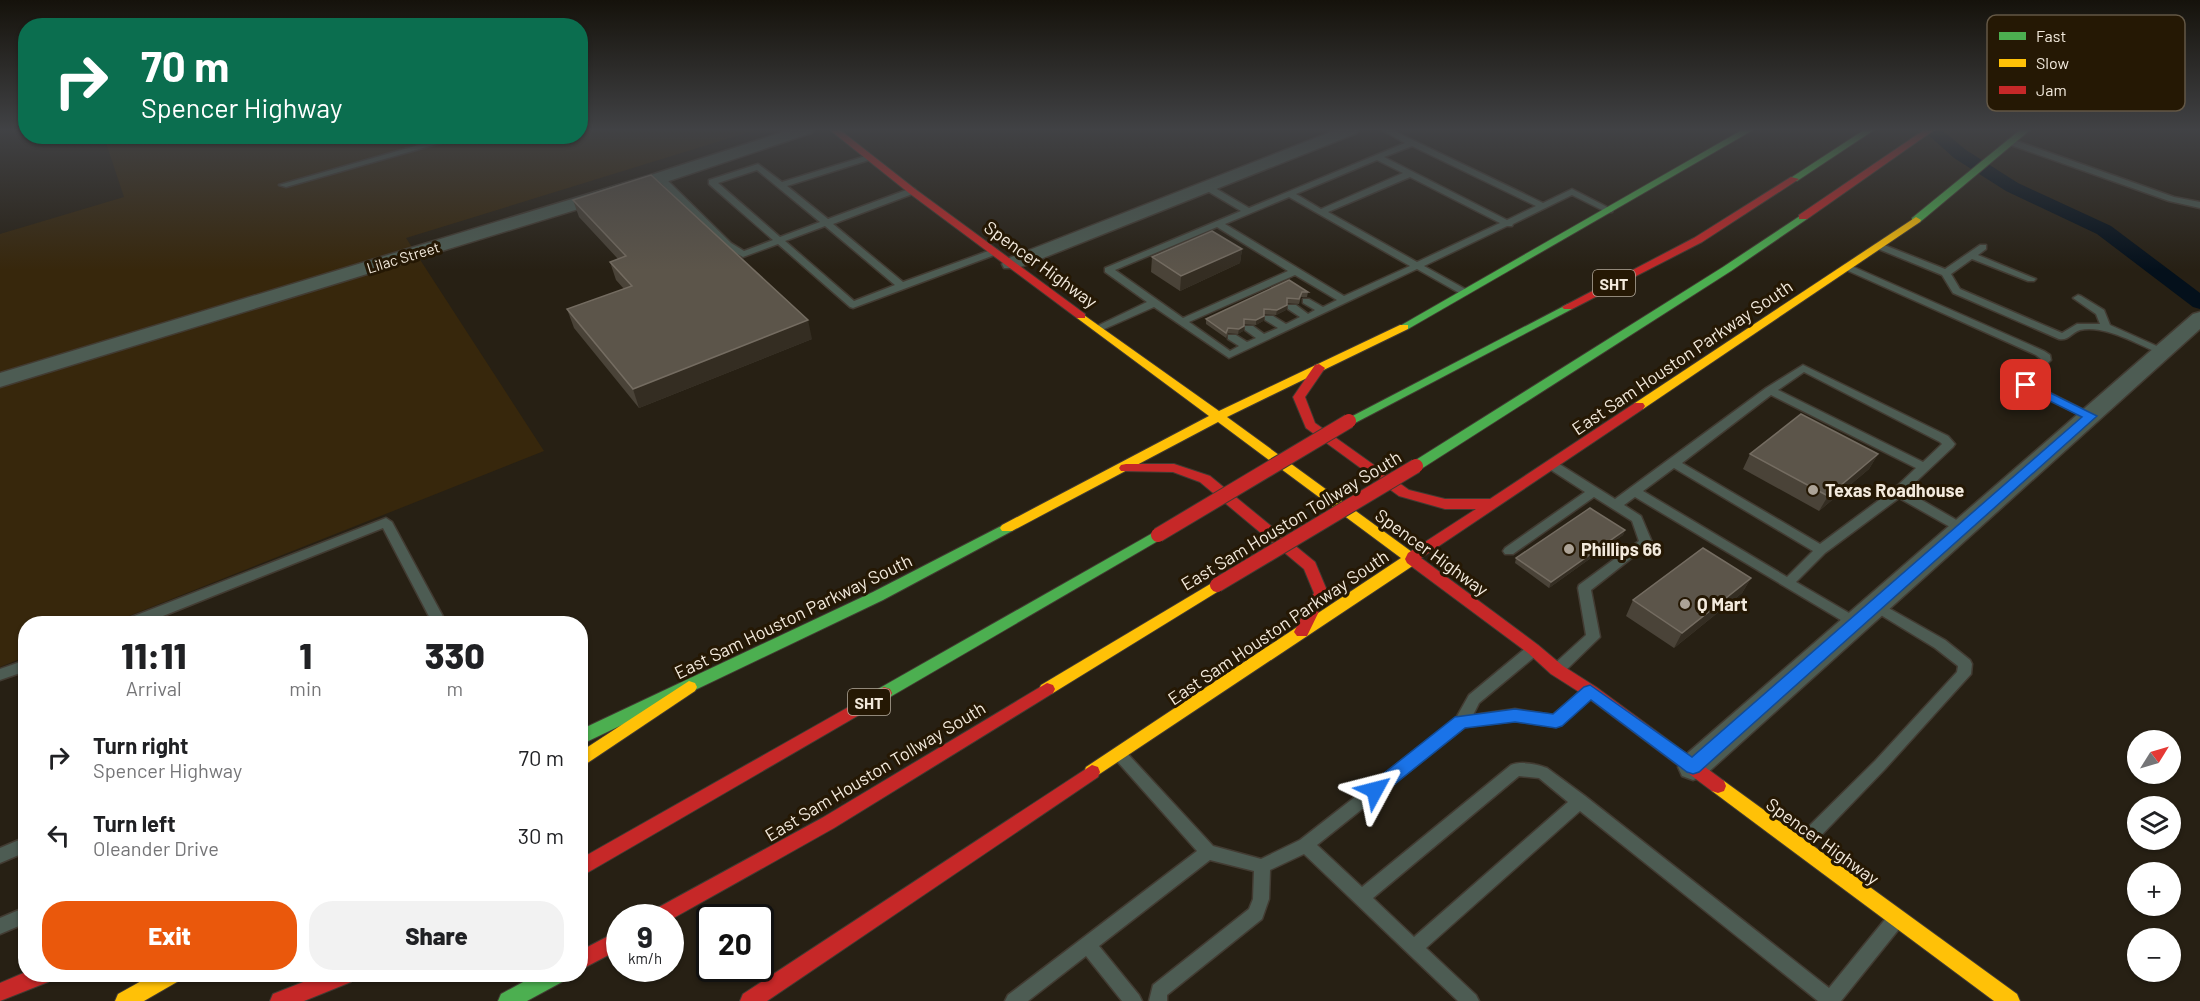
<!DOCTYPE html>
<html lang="en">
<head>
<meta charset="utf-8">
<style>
  :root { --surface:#fff; --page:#f2f2f2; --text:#202124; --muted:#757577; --accent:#ea580c }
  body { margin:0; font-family:Barlow,sans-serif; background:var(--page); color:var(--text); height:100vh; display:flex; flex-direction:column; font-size:22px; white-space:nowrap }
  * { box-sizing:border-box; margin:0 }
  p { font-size:20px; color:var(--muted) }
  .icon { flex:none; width:33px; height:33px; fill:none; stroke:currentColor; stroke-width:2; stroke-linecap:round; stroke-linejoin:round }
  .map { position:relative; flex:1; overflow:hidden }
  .details { position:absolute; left:18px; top:616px; width:570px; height:366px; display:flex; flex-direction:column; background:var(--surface); border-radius:24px; box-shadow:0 2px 4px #0004 }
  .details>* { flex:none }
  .banner { position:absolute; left:18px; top:18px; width:570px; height:126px; border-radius:24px; box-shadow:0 2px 4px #0004; background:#0b6e4f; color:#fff; overflow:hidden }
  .needle { width:39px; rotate:53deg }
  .buttons { position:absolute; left:2127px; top:730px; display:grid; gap:12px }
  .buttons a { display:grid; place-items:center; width:54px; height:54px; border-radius:50%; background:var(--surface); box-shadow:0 2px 4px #0004; font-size:30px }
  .speed { position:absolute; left:606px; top:904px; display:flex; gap:12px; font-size:30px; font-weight:700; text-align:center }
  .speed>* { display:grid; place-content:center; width:78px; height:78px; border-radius:50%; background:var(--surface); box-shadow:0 2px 4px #0004; line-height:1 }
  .speed small { font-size:15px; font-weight:400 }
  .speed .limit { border:3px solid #111; border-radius:9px; background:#fff; color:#111 }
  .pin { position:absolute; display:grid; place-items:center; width:51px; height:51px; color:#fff; margin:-26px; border-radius:12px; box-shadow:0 3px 9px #0006 }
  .me { position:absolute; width:66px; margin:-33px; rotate:52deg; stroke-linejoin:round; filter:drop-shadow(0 0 4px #0008) }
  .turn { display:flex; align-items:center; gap:21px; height:126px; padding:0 24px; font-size:27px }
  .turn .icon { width:78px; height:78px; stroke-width:2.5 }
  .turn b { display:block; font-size:42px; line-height:51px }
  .eta { display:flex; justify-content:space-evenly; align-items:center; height:102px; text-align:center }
  .eta b { font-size:36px; font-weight:800; line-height:42px }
  .primary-button { display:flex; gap:12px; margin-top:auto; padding:12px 24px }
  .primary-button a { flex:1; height:69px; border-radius:24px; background:var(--accent); color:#fff; font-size:24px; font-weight:800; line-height:69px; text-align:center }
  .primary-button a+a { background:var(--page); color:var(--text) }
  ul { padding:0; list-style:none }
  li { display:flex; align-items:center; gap:18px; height:78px; padding:0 24px }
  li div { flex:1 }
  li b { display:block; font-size:22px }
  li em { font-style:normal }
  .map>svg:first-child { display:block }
</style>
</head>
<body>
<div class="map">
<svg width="2200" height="1001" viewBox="0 0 2200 1001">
  <rect width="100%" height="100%" fill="#272014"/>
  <path fill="#37270c" d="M581 130H756L406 238 544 451 109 624H26L25 657 0 667V234L124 197 104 137 580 136Z"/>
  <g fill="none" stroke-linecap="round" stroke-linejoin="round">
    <path fill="#04101b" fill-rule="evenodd" d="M1923 130H1942L1966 150 2018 183 2111 226 2200 293V309L2193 307 2097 234 2006 191 1954 158Z"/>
    <g stroke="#423b32" stroke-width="3">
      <g id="lane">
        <path d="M1382 130H1392L1543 203 1572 189 1613 210 1612 212H1606L1572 195 1513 224 1512 226H1507L1424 266 1467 290V294H1461L1417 269 1229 358 1154 307 1102 330H1094L1093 328 1147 302 1105 272V268L1241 211 1204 189V185H1210L1249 208 1405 143ZM1412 146 1536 206 1507 220 1384 157ZM1377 160 1403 173 1321 209 1296 194ZM1410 177 1500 223 1417 262 1328 212ZM1289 197 1410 266 1344 296 1225 224ZM1217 227 1288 271 1183 318 1115 270ZM1295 275 1337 300 1323 307 1309 299H1303V303L1315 310 1308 314 1296 305H1288V309L1300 317 1286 324 1273 316H1265V320L1278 328 1264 334 1253 326H1245V330L1256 338 1247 342 1236 335H1228V339L1239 346 1230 351 1189 322Z"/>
        <path d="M450 136H465L286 187 279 185Z"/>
        <path d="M2008 140H2014L2174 197 2200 202V208L2169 201 2008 144Z"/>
        <path d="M869 155 873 157 872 159 787 186 828 219 909 189H915V193L833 224 903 282 991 250H997V254L853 308 850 307 778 244 743 257 725 247 656 178 663 176 731 243 744 251 773 240 709 184V180L758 164 782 182ZM757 170 820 222 780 237 718 183ZM825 226 895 285 854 301 785 241Z"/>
        <path d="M1879 243 1945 269 1980 245H1986V249L1978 255 2036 279 2034 281H2028L1972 259 1951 274 1960 289 2062 333 2077 324H2100L2096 314 2073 298 2078 295 2081 296 2104 310 2110 325 2170 352 2169 354H2161C2139 345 2104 324 2080 330 2072 332 2069 341 2059 339L1953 293 1942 275 1876 248 1874 246Z"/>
        <path d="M1847 264 2044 351 2050 355 2051 360 2029 381 2030 383 2096 416 2090 419 2086 418 2022 387 2018 380 2041 359 2036 355 1844 269 1842 267Z"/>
        <path d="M1803 365 1948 436 1955 444 1953 447 1906 491 1967 526 1969 529 1967 532H1959L1899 498 1825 553 1796 582 1861 620 1863 624 1861 628 1856 629 1635 497 1624 505 1641 516 1652 542 1591 590 1600 637 1563 673 1558 674 1553 673 1551 669 1553 665 1586 635 1578 588 1579 585 1639 541 1632 521 1594 497 1513 554H1505L1503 551 1505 548 1585 492 1548 468 1546 465 1548 462H1556L1615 499 1766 388ZM1804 372 1940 442 1942 444 1923 462 1778 390ZM1771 395 1916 468 1894 489 1820 544 1682 463ZM1674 468 1813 551 1787 577 1643 491Z"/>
        <path d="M386 518 392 522 447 624H433L383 528 143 624H122L124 620Z"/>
        <path d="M1876 601 1945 640 1970 660 1972 664 1971 674 1885 769 1809 848 1803 850 1797 848 1795 843 1797 838 1875 761 1957 672 1958 666 1935 648 1871 609 1869 606 1871 603Z"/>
        <path d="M1533 645 1538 646 1540 650 1538 654 1479 703 1473 715 1515 709 1553 715 1584 688 1589 686 1594 688 1596 692 1594 696 1561 725 1556 727 1515 721 1465 727 1317 845 1362 887 1511 765C1521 761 1537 764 1547 768L1585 796 1829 988 1887 917 1893 915 1899 917 1901 923 1899 929 1841 1001H1818L1580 811 1426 948 1476 995 1479 1001H1458L1304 854 1270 870 1269 899 1262 919 1167 995V1001H1149L1153 985 1249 909 1253 899 1254 871 1210 860 1099 946 1139 995 1142 1001H1122L1086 956 1028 1001H1005L1008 995 1197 851 1116 760 1114 756 1116 752 1121 750 1126 752 1213 846 1261 859 1300 840 1456 718 1469 695 1528 646ZM1519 776 1539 778 1568 802 1414 937 1373 898Z"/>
        <path d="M26 660V671L0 680V669Z"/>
        <path d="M26 837V852L0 863V848Z"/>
        <path d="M26 907V923L0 934V918Z"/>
      </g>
    </g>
    <g stroke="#423b32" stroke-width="3">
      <g id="street">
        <path d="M789 130H813L811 133 666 182 0 387V373L654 174Z"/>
        <path d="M1336 130H1359L1357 133 1018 268H1004L1002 264 1004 260Z"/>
        <path d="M2200 312V329L1704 776 1693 780 1682 776 1678 767 1682 758 2193 314Z"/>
      </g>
    </g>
    <g stroke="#423b32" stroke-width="2">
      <g id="fast">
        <path d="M1742 130H1753L1408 329H1400L1398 327Z"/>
        <path d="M1864 130H1874L1797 181 1789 179Z"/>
        <path d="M2020 130H2030L1920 222H1912V218Z"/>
        <path d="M1803 214 1808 217 1807 219 1731 271 1421 469H1411L1409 466 1411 463 1723 267Z"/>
        <path d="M1568 304 1572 305V309L1353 424 1349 425 1343 421Z"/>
        <path d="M1007 523 1014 528 1012 531 883 600 580 745V730L873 592Z"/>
        <path d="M1158 530 1163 532 1165 535 1163 538 890 697 884 699 878 697 876 693 878 689Z"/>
        <path d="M536 975H565L562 982 527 1001H498L501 994Z"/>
      </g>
    </g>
    <g stroke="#423b32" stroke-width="2">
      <g id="slow">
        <path d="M1916 217 1921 220 1920 222 1643 409H1635L1633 406 1635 403Z"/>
        <path d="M1081 313 1219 411 1400 325H1408V329L1227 417 1412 552 1418 553 1420 557 1417 563 1092 779 1086 777 1084 772 1086 767 1401 558 1218 422 1012 531H1002L1000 528 1002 525 1209 416 1077 318V314Z"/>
        <path d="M1217 580 1222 581 1224 585 1222 589 1053 693 1047 695 1041 693 1039 689 1041 685Z"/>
        <path d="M689 681 695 683 697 687 695 691 580 768V752Z"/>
        <path d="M1718 779 1724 781 2017 994 2020 1001H1994L1712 791 1710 786 1712 781Z"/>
        <path d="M152 975H180L177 982 144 1001H115L118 994Z"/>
      </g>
    </g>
    <g stroke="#423b32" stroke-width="2">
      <g id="jam">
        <path d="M830 130H840L915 189 1085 314V318H1077L909 193Z"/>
        <path d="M1924 130H1934L1807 219H1799V215Z"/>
        <path d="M1791 177 1799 179 1702 242 1572 309H1564L1562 307 1694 238Z"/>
        <path d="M1319 364 1325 368 1305 397 1315 423 1409 490 1445 499H1490L1635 403H1643L1645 406 1643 409 1421 558 1538 645 1563 666 1596 687 1724 781 1726 786 1724 791 1718 793 1712 791 1584 695 1551 674 1528 653 1407 563 1405 559 1408 553 1476 509H1445L1399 496 1306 428 1293 397 1315 365Z"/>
        <path d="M1126 464H1174L1210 476 1315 562 1328 593 1307 636H1297L1294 632 1314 593 1304 569 1200 482 1173 472 1121 471 1119 468 1121 465Z"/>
        <path d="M1047 683 1053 685 1055 689 1053 693 834 828 670 920V918H648L650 912 822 818Z"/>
        <path d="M884 687 890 689 892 693 890 697 580 877V859Z"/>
        <path d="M1092 765 1098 767 1100 772 1098 777 767 1001H740L743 994Z"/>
        <path d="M620 930V949L580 970V951Z"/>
        <path d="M26 972V975H51L48 982 0 1001V983Z"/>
        <path d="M321 975H354L351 982 304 1001H270L273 994Z"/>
      </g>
    </g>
    <use href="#lane" fill="#4d5c53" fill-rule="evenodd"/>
    <use href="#street" fill="#4d5c53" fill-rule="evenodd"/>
    <use href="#fast" fill="#4caf50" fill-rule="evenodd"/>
    <use href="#slow" fill="#ffc107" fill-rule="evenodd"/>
    <use href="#jam" fill="#c62828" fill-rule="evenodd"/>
    <g stroke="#423b32" stroke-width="16" stroke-linecap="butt">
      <g id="jam-bridge">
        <path d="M1158 535 1349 421"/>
        <path d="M1217 585 1416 466"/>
      </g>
    </g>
    <use href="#jam-bridge" stroke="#c62828" stroke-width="14"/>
  </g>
  <g fill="#4a4338">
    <path d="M573 200 812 339 639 408 574 328 567 309 624 289 616 280 610 262 618 259 579 217Z"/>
    <path d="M1242 249 1240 263 1180 291 1151 272 1152 257Z"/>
    <path d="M1289 280 1308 292 1307 297H1301L1299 304 1287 303 1286 310 1276 315 1264 314 1263 321 1256 325 1244 324 1243 331 1238 334 1228 333 1226 338 1206 324V319Z"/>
    <path d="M1750 454H1878L1869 469 1819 511 1743 469Z"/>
    <path d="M1625 530 1623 535 1549 588 1515 563 1516 558Z"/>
    <path d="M1751 578 1742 593 1674 648 1626 616 1633 600Z"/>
  </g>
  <g fill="#342d22">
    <path d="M1242 249 1240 263 1180 291 1181 276Z"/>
    <path d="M1287 305 1286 310 1276 315 1277 310Z"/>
    <path d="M1264 316 1263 321 1256 325V320Z"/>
    <path d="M808 320 812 339 639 408 633 389Z"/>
    <path d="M1244 326 1243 331 1238 334 1239 329Z"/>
    <path d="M1878 454 1869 469 1819 511 1828 496Z"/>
    <path d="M1625 530 1623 535 1549 588 1551 582Z"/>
    <path d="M1751 578 1742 593 1674 648 1682 633Z"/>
  </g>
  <g fill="#5c554a" stroke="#746c61" stroke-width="1.5">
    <path d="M651 175 808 320 633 389 567 309 632 286 610 262 626 256 573 200Z"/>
    <path d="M1212 231 1242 249 1181 276 1152 257Z"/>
    <path d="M1289 280 1308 292H1302L1299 299 1287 298V305L1277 310 1264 309V316L1256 320 1244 319V326L1239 329 1228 328 1226 333 1206 319Z"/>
    <path d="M1801 414 1878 454 1828 496 1750 454Z"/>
    <path d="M1590 508 1625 530 1551 582 1516 558Z"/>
    <path d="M1703 548 1751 578 1682 633 1633 600Z"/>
  </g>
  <linearGradient id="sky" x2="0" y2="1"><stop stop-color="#15120b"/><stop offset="0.48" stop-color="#414245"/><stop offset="1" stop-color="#414245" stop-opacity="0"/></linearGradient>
  <rect width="2200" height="270" fill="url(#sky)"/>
  <path fill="#1a73e8" stroke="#114b97" stroke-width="1.5" d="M2026 381 2097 416 1699 772 1693 774 1687 772 1591 700 1562 726 1556 728 1515 722 1465 728 1381 795 1375 797 1369 795 1366 790 1369 785 1455 717 1515 709 1553 714 1584 687 1590 685 1692 757 2082 417 2022 387 2020 385Z"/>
  <g fill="#aca397" stroke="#251804" stroke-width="2">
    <circle cx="1813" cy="490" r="6"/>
    <circle cx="1569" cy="549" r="6"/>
    <circle cx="1685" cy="604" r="6"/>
  </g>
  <g text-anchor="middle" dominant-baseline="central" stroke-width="6" stroke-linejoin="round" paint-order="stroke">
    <g font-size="15" fill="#f3eadd" stroke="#251804">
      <text transform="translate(403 257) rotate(-17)">Lilac Street</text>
    </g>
    <g fill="#251804" stroke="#b5ab9c" stroke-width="1.5">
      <rect x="1593" y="270" width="42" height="26" rx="4.5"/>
      <rect x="848" y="689" width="42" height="26" rx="4.5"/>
    </g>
    <g font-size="16" font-weight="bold" fill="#f3eadd">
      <text x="1614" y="283">SHT</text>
      <text x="869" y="702">SHT</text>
    </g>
    <g font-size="18" fill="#f3eadd" stroke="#251804">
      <text transform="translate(1041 264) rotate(36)">Spencer Highway</text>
      <text transform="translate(1682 357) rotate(-34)">East Sam Houston Parkway South</text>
      <text transform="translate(1291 520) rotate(-31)">East Sam Houston Tollway South</text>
      <text transform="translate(1432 552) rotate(36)">Spencer Highway</text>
      <text transform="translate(793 616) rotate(-26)">East Sam Houston Parkway South</text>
      <text transform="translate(1278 627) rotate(-34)">East Sam Houston Parkway South</text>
      <text transform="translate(875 771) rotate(-31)">East Sam Houston Tollway South</text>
      <text transform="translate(1823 841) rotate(36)">Spencer Highway</text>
    </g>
    <g font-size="18" font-weight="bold" fill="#f3eadd" stroke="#251804" text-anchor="start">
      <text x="1825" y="490">Texas Roadhouse</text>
      <text x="1581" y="549">Phillips 66</text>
      <text x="1697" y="604">Q Mart</text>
    </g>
  </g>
  <rect x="1987" y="15" width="198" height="96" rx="9" fill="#251804" stroke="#635745" stroke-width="1.5"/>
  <rect x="1999" y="32" width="27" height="8" fill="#4caf50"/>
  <rect x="1999" y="59" width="27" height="8" fill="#ffc107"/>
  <rect x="1999" y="86" width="27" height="8" fill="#c62828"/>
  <g font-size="16" fill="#f3eadd">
    <text x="2036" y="42">Fast</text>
    <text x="2036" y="69">Slow</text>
    <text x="2036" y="96">Jam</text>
  </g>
</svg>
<div class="buttons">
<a><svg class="needle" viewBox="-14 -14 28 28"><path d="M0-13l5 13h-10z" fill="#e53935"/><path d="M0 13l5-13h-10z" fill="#757577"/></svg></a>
<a><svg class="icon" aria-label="layers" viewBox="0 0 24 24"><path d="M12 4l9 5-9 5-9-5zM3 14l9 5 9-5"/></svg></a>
<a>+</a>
<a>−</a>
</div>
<div class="speed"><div>9<small>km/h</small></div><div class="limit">20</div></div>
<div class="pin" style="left:2026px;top:385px;background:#d93025"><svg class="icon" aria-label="arrive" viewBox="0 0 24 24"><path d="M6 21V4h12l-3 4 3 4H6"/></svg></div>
<svg class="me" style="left:1375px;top:790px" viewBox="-20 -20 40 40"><path d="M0-17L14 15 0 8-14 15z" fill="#1a73e8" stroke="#fff" stroke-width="4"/></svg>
<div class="banner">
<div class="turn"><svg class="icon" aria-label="right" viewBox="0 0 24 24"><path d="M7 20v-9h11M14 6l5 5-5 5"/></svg><div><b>70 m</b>Spencer Highway</div></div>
</div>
<section class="details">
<div class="eta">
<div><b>11:11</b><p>Arrival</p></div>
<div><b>1</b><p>min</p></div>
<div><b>330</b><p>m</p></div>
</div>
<ul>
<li><svg class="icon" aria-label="right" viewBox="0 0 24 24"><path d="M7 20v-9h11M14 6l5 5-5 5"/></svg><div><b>Turn right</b><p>Spencer Highway</p></div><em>70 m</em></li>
<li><svg class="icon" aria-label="left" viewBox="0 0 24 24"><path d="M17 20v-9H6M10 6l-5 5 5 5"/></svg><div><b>Turn left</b><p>Oleander Drive</p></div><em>30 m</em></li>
</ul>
<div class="primary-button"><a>Exit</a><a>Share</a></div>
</section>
</div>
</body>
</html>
